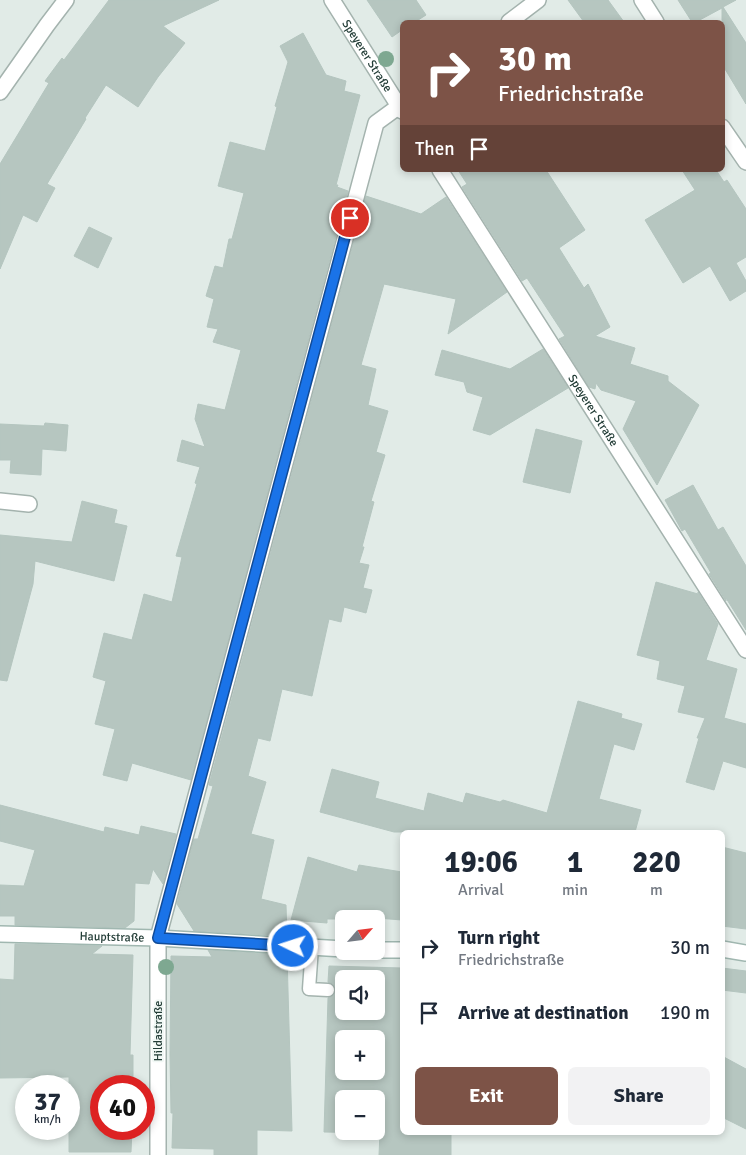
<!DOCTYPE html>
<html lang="en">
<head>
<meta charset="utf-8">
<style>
  :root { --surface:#fff; --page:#f2f2f3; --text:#1f2937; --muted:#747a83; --accent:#7d5347 }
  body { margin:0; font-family:Signika,sans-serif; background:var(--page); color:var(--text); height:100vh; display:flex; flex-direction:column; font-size:19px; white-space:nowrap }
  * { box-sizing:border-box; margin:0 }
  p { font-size:16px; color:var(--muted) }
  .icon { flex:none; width:28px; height:28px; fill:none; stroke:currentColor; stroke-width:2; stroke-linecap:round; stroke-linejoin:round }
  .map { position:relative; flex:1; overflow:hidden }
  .drawer { position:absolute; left:400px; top:830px; width:325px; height:305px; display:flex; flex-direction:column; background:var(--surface); border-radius:8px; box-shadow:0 2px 8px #0003 }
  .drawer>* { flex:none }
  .guide { position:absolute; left:400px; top:20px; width:325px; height:152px; border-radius:8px; box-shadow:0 2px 8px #0003; background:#7d5347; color:#fff; overflow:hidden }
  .needle { width:32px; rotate:62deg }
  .controls { position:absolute; left:335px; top:910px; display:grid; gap:10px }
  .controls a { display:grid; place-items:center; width:50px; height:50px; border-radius:8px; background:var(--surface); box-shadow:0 2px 8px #0003; font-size:25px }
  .speed { position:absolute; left:15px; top:1075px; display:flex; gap:10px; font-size:25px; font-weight:700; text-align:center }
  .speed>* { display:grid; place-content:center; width:65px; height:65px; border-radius:50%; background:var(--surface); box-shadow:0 2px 8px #0003; line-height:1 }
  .speed small { font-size:12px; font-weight:400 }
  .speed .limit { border:8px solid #d22; background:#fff; color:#111 }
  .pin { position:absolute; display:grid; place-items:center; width:42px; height:42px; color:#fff; margin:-21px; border:2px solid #fff; border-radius:50%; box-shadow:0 1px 5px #0007 }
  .me { position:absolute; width:55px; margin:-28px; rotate:274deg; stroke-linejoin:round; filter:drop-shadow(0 0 4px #0008) }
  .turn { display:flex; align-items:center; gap:18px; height:105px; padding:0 15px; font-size:22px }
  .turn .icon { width:65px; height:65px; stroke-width:2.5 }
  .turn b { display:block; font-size:35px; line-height:42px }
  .then { display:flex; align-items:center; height:48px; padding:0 15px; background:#0003; gap:10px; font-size:19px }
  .eta { display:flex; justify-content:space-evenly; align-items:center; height:85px; text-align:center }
  .eta b { font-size:30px; font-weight:700; line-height:35px }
  .button { display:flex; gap:10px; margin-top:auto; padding:10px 15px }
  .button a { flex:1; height:58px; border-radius:8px; background:var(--accent); color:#fff; font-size:20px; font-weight:700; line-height:58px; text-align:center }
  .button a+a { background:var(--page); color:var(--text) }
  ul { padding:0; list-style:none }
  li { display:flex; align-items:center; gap:15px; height:65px; padding:0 15px }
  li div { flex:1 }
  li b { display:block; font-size:19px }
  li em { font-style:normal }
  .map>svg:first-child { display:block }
</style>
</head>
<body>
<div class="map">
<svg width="746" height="1155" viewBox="0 0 746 1155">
  <rect width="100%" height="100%" fill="#e1ebe7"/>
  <g fill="#b6c6c0" stroke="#b4c5bf" fill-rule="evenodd">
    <path d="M109 0H219L163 26 185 43 158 77 138 107 106 85 85 118 86 119 47 184 55 188 37 222 23 215 0 269V164L49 83 45 81 62 58 64 60Z"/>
    <path d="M367 0H416L426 15 415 22H402V30L392 37Z"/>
    <path d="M568 0H608L624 22H584Z"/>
    <path d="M678 0H736L723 7 746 43V104L722 64V8L696 22H692Z"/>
    <path d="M303 33 326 75 346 81 344 91 360 95 336 185H338L337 187 348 191 191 780 132 763 127 781 103 775 115 729 95 724 106 681 93 677 104 633 132 640 144 594 172 602 182 557 176 556 197 484 195 483 200 467 177 461 182 440 205 447 195 419 198 404 225 410 241 350 213 342 218 329 207 327 214 299 206 296 215 266 223 268 229 239H232L244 193 218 186 230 142 265 151 277 107 275 106 288 62 280 46Z"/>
    <path d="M458 170H546L585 230 559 248 584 288 588 284 610 327 595 336 635 348 630 364 668 376V381L699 405 657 485 623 429 636 401 601 390 596 383 595 389 589 387 559 339 565 336 527 278 522 281 462 187 467 184Z"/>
    <path d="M682 170H716L724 182 727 180 746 209V257L736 263 746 281V291L730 301 710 266 683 283 645 220 695 190Z"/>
    <path d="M366 196 421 214 446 197 507 292 448 334 456 299 384 284 361 365 376 369 368 405 388 411 376 452 385 455 371 501 374 502 362 547H364L359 563 369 565 363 588 372 590 366 613 344 607 341 622 329 619 312 696 282 689 270 741 258 738 248 776 266 782 251 834 274 840 261 899 286 905 287 936 194 931 177 904 194 839H198L213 786 209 785Z"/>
    <path d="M89 227 112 238 98 268 74 256Z"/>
    <path d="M543 349 568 388 490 435 473 430 483 397 467 392 464 382 435 375 442 350 510 369Z"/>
    <path d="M45 423 68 425 66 451 42 449 41 475 10 473 11 460H0V424L44 426Z"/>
    <path d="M536 429 582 441 570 493 523 482Z"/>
    <path d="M693 485 718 530 723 527 746 566V630L726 598V601L709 574 711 573 685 529 682 531 665 500Z"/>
    <path d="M82 501 117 510 114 523 127 526 114 581 35 561 33 584 7 681 0 680V535L72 542Z"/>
    <path d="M656 582 698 594V592L718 624 706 660 737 669 724 718 746 724V768L723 761 714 790 686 782 699 738H697L705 718 678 712 685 686 657 679 660 661 637 655Z"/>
    <path d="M578 701 622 714 621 718 642 724 634 750 614 744 599 799 641 810 635 832H394L320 812 332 769 379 782 375 798 424 811 428 793 463 803 466 793 500 802 503 800 547 813Z"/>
    <path d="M0 805 104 832 105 827 139 835 141 826 176 834 163 884 153 869 149 884 135 883 134 921 125 928 15 925V916H0V885L24 886 35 850 0 841Z"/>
    <path d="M722 847 746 853V929L722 926Z"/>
    <path d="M308 857 357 872 359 865 402 872V920L377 918V919H327V923L291 920Z"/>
    <path d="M15 944 102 946 92 954 133 955 130 1055H133V1086H101V1129H132L131 1152H69V1077L0 1078V979L14 980Z"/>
    <path d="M208 950 287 955 292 1131 257 1130V1155H214V1149L172 1148 173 1113H171L170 1054 171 956 212 957Z"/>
    <path d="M329 966 402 968V1132H451V1155H379L380 1133 324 1132 328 998 334 995 336 990 333 984 328 982ZM344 979H376V1011H344ZM344 1039H376V1071H344ZM344 1099H376V1131H344Z"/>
    <path d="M722 968 746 971V993L722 990Z"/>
    <path d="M722 1056 746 1069V1129L722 1117Z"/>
  </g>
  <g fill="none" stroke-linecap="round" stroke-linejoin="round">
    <g stroke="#a4b3ae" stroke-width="15">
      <path id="lane" d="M312 947 309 989 328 990"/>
    </g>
    <g stroke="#a4b3ae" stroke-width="18">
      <g id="street">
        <path id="s1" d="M332 0 402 111"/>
        <path d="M642 0 656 22"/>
        <path d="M509 22 538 0"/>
        <path d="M0 92 47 25 66 0"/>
        <path d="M722 127 746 162"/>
        <path id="s2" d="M440 170 746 650"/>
        <path d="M0 501 29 504"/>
        <path d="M158 1155V938L376 123 402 104"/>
      </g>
    </g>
    <g stroke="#a0b7b0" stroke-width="18">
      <g id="secondary">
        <path id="s3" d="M0 934 158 938 344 949"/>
        <path d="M722 949 746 953"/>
        <path d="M376 950H402"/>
      </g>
    </g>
    <use href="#lane" stroke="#fff" stroke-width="12"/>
    <use href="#street" stroke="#fff" stroke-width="15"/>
    <use href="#secondary" stroke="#fff" stroke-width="15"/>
  </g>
  <g fill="#7ea891">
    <circle cx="386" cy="59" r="8"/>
    <circle cx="166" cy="967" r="8"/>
  </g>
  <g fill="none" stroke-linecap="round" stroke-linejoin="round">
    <g stroke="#114b97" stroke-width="12">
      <path id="route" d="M293 946 158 938 350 218"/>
    </g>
    <use href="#route" stroke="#1a73e8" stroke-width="9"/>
  </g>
  <g text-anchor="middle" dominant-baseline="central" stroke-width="4" stroke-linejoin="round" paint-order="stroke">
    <g font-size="12" fill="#223c36" stroke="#f1f8f5">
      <text stroke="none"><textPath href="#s1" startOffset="66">Speyerer Straße</textPath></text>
      <text stroke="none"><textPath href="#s2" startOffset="285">Speyerer Straße</textPath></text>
      <text stroke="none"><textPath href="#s3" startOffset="112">Hauptstraße</textPath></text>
      <text transform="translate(158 1031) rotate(-90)">Hildastraße</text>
    </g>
  </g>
</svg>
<div class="controls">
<a><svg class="needle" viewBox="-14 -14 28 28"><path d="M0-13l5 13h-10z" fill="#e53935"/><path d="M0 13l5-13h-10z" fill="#747a83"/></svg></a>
<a><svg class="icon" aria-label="sound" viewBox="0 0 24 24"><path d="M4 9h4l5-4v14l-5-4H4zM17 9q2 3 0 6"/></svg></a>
<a>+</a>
<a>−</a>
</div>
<div class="speed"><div>37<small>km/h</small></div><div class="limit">40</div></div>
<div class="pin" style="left:350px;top:218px;background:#d93025"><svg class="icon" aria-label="arrive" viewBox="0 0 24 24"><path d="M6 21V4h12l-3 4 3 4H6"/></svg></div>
<svg class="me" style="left:293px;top:946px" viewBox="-20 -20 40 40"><circle r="17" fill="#1a73e8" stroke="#fff" stroke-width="3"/><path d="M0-11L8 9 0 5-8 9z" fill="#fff"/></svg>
<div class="guide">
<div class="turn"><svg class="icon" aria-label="right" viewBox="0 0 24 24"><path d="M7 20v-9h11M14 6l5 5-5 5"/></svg><div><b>30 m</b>Friedrichstraße</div></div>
<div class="then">Then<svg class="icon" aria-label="arrive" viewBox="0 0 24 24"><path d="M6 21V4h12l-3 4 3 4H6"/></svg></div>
</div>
<section class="drawer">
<div class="eta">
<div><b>19:06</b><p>Arrival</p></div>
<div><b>1</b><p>min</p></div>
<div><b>220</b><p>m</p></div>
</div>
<ul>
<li><svg class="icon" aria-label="right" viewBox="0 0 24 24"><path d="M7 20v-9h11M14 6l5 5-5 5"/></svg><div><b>Turn right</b><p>Friedrichstraße</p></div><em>30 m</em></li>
<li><svg class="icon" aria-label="arrive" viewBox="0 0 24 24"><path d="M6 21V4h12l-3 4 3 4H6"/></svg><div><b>Arrive at destination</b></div><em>190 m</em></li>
</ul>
<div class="button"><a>Exit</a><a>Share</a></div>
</section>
</div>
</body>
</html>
